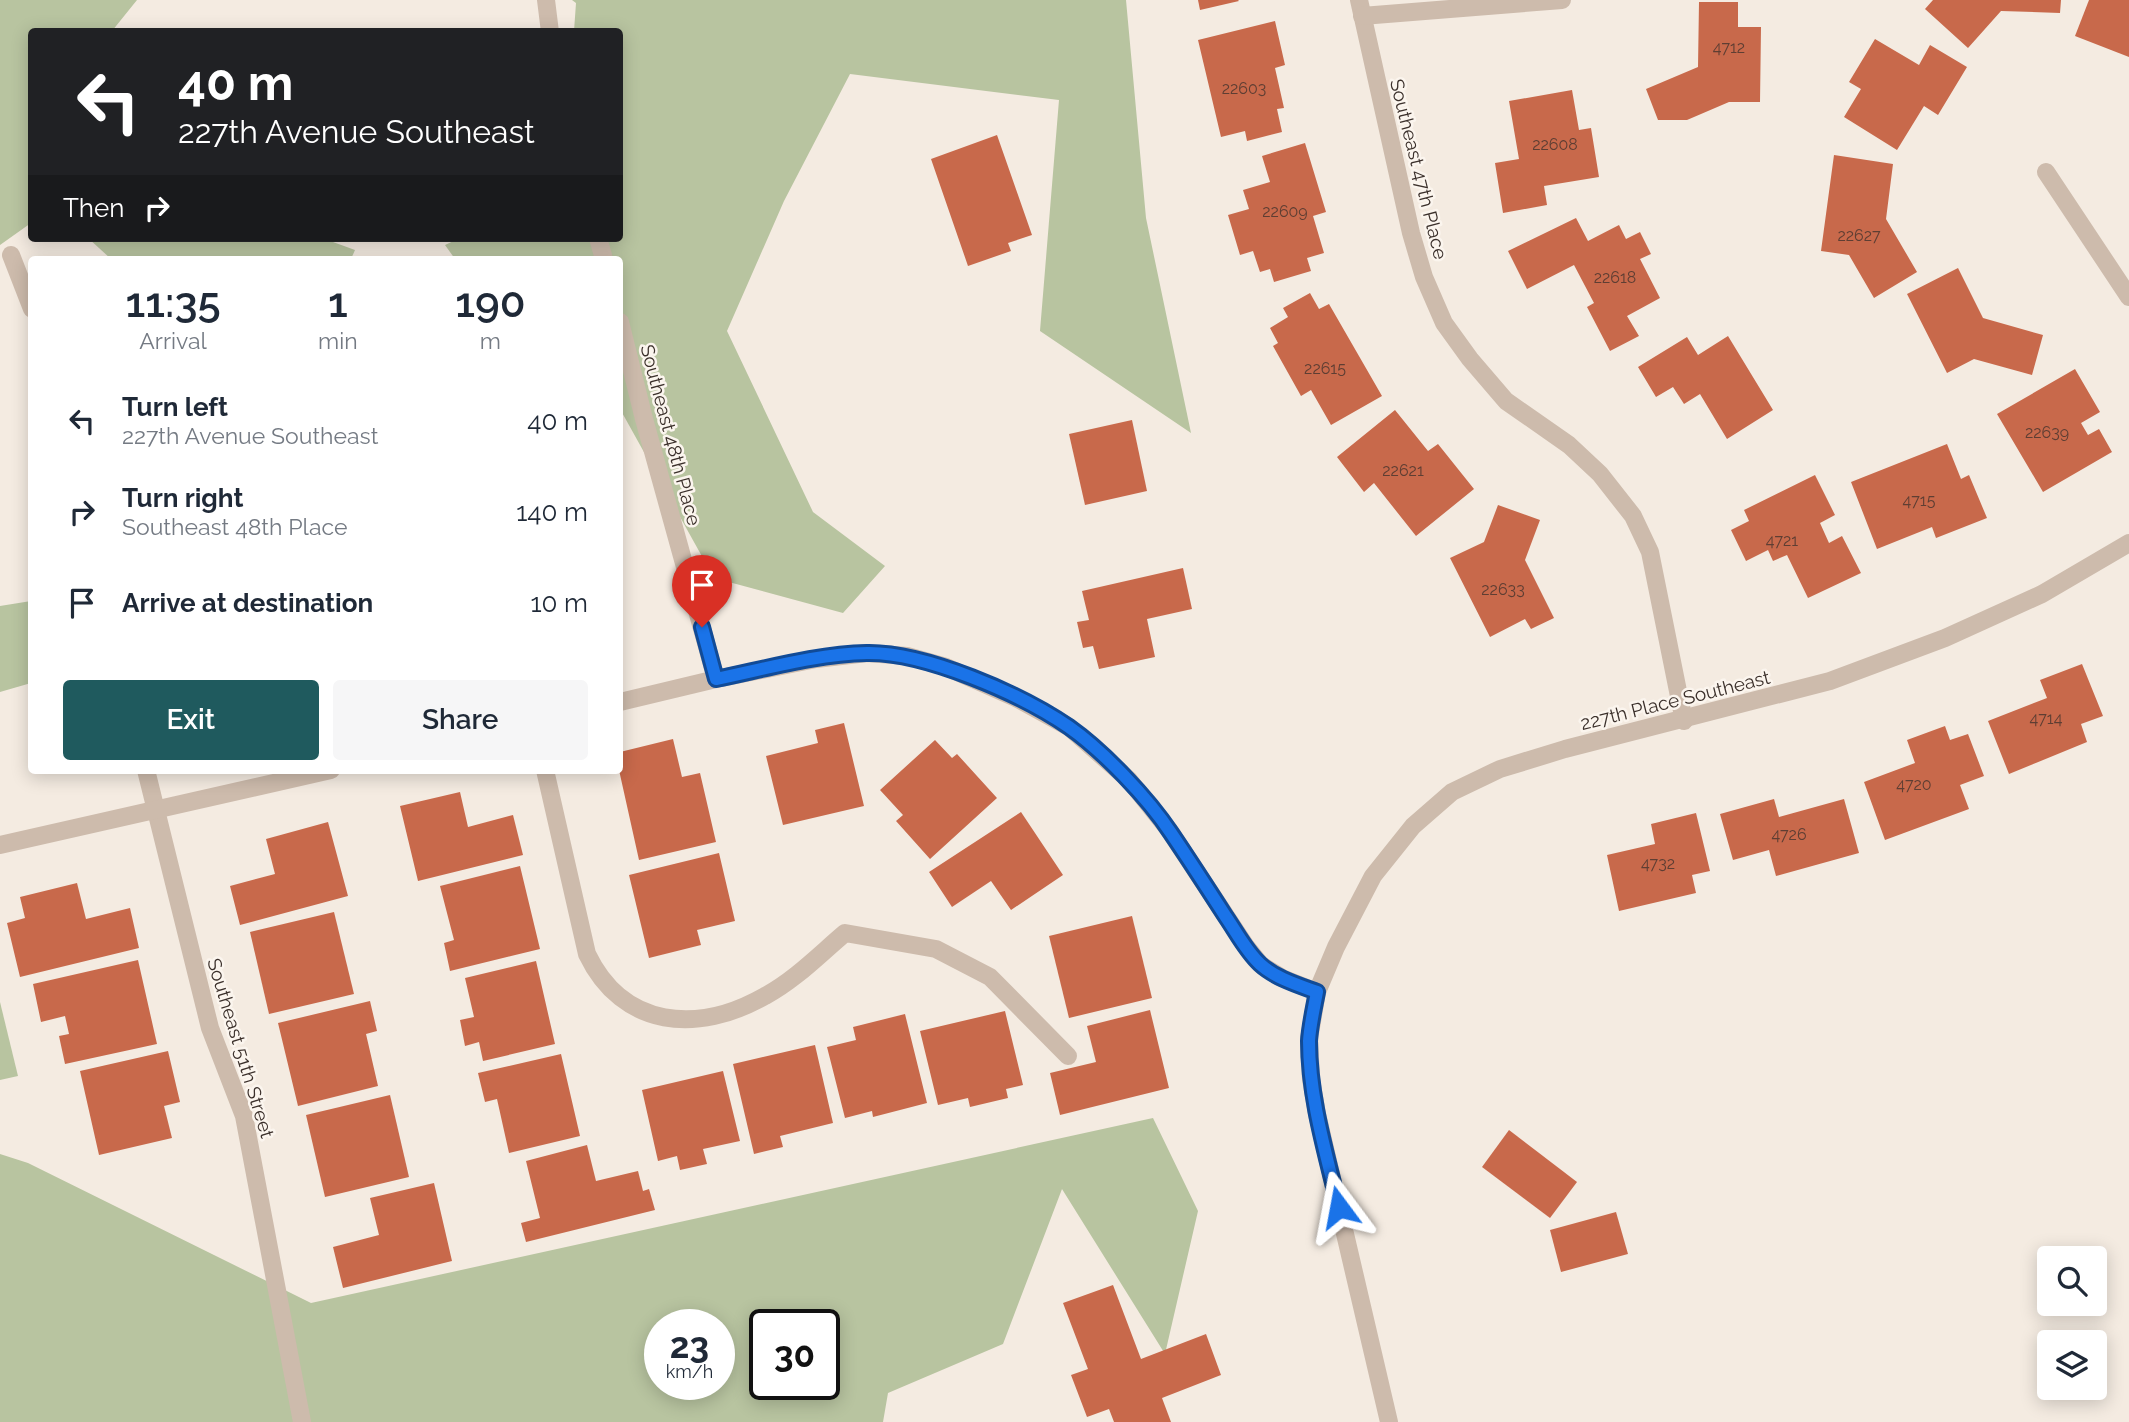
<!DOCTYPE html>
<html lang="en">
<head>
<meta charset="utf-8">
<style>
  :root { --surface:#fff; --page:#f6f6f7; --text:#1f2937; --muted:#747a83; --accent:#1f5a5e }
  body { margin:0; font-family:Raleway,sans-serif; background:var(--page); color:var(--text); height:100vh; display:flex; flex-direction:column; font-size:26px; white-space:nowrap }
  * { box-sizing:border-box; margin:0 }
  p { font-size:23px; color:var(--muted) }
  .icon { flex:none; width:38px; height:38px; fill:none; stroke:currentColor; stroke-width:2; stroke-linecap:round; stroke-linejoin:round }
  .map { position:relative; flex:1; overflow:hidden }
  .details { position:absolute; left:28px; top:256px; width:595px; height:518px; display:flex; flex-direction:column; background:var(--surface); border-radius:7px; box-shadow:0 4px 18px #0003 }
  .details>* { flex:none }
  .hud { position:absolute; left:28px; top:28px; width:595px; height:214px; border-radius:7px; box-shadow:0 4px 18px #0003; background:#202124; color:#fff; overflow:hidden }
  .controls { position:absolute; left:2037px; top:1246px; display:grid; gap:14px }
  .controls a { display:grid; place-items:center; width:70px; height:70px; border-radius:7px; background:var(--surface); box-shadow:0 4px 18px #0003; font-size:35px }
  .speed { position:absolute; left:644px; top:1309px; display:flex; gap:14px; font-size:35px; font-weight:700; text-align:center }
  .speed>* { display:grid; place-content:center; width:91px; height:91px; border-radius:50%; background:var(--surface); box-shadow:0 4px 18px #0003; line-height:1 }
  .speed small { font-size:18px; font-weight:400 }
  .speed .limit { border:4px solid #111; border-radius:10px; background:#fff; color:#111 }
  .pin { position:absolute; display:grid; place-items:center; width:60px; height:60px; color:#fff; margin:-72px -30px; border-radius:50% 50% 50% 0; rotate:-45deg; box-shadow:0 0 7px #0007 }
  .pin .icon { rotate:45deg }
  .me { position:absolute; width:77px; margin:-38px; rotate:347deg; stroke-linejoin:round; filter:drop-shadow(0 0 5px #0008) }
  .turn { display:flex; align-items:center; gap:24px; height:147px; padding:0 35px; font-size:32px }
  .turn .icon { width:91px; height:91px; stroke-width:2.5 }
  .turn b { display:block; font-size:49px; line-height:60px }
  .then { display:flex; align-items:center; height:66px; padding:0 35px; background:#0003; gap:14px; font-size:26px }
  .eta { display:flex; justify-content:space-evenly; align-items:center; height:119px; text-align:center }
  .eta b { font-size:42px; font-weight:600; line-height:49px }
  .action { display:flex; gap:14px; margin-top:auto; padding:14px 35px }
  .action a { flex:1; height:80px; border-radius:7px; background:var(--accent); color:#fff; font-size:28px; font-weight:600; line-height:80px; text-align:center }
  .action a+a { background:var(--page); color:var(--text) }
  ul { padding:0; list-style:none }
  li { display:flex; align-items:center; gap:21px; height:91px; padding:0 35px }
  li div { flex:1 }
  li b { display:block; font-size:26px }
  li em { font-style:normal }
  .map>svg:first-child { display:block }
</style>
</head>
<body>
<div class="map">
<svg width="2129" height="1422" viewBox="0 0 2129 1422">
  <rect width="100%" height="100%" fill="#f4ebe1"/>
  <g fill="#b8c4a0" fill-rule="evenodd">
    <path d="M0 0H137L112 31 32 32 31 223 0 245Z"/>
    <path d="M572 0H1126L1146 218 1191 433 1040 331 1059 100 850 74 784 201 727 331 813 512 885 566 843 613 714 578 620 409V259H455L445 245 460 238H620V32L574 31 576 3Z"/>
    <path d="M88 238H322L355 250 351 259H111Z"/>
    <path d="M31 601V683L0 692V606Z"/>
    <path d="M0 1002 18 1076 0 1080Z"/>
    <path d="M1153 1118 1198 1211 1165 1354 1062 1189 1003 1344 888 1393 883 1422H0V1154L28 1163 311 1303ZM660 1325H719V1384H660ZM765 1325H824V1384H765Z"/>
  </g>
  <g fill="#c8694b">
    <path d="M1198 0H1238L1239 1 1200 10Z"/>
    <path d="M1933 0H2061L2060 13 2001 11 1968 48 1925 9Z"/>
    <path d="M2089 0H2129V57L2075 36Z"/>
    <path d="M1699 2H1738V27H1761L1760 102H1729L1687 120H1658L1646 89 1698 67Z"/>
    <path d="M1275 21 1285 65 1275 68 1284 108 1277 109 1282 132 1247 141 1245 131 1221 137 1198 40Z"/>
    <path d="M1875 39 1919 65 1930 45 1967 67 1938 115 1924 106 1897 150 1844 117 1861 89 1849 82Z"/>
    <path d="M1572 90 1579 130 1591 128 1599 177 1544 186 1547 205 1503 213 1495 163 1519 159 1509 101Z"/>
    <path d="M997 135 1032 235 1008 243 1011 251 968 266 931 159Z"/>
    <path d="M1305 143 1326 212 1313 216 1324 253 1307 258 1311 271 1274 282 1270 269 1260 272 1253 251 1240 255 1228 215 1249 209 1243 190 1270 182 1262 156Z"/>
    <path d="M1834 155 1893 164 1886 219 1917 272 1874 298 1849 255 1821 251Z"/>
    <path d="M1576 218 1588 241 1619 225 1626 239 1640 232 1651 254 1640 259 1660 298 1627 316 1639 336 1610 351 1587 307 1594 303 1574 265 1527 289 1508 251Z"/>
    <path d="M1958 268 1983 318 2043 335 2032 375 1974 359 1947 373 1907 294Z"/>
    <path d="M1310 293 1319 309 1329 304 1382 396 1331 425 1311 390 1301 396 1273 346 1278 343 1270 328 1288 317 1283 308Z"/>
    <path d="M1728 336 1773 410 1727 439 1700 394 1684 404 1673 387 1656 397 1638 367 1687 337 1698 355Z"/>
    <path d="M2075 369 2100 412 2081 423 2088 435 2099 429 2112 452 2043 492 1997 414Z"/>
    <path d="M1395 410 1428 451 1438 444 1474 489 1416 536 1374 483 1364 492 1337 457Z"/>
    <path d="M1132 420 1147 491 1085 505 1069 434Z"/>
    <path d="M1947 444 1961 479 1969 475 1987 518 1936 538 1932 527 1877 549 1851 482Z"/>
    <path d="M1815 475 1835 515 1820 523 1829 543 1842 536 1861 573 1808 598 1787 555 1773 561 1768 550 1746 561 1731 530 1749 521 1744 510Z"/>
    <path d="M1498 505 1540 520 1525 560 1554 618 1531 629 1525 619 1490 637 1450 558 1484 542Z"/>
    <path d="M1183 568 1192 609 1147 619 1155 657 1099 669 1093 646 1083 648 1077 622 1089 620 1082 591Z"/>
    <path d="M2082 664 2103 716 2081 724 2087 742 2009 774 1988 721 2047 698 2040 680Z"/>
    <path d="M844 723 864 806 783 825 766 756 818 743 815 730Z"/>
    <path d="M1945 726 1950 740 1968 734 1984 776 1960 785 1969 809 1885 840 1864 782 1915 763 1907 740Z"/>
    <path d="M673 739 682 777 700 773 716 842 639 860 619 770 620 752Z"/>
    <path d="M935 740 952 758 957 754 997 798 930 859 896 821 903 815 880 790Z"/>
    <path d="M460 792 468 827 513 815 523 855 418 881 400 806Z"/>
    <path d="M1774 799 1779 817 1844 799 1859 853 1776 876 1769 850 1733 860 1720 814Z"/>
    <path d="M1021 812 1063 875 1011 910 991 881 952 907 929 872Z"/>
    <path d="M1696 813 1710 871 1692 875 1696 893 1619 911 1607 855 1655 844 1651 824Z"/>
    <path d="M328 822 348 896 240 925 230 886 275 874 266 839Z"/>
    <path d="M719 853 735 921 697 930 701 945 649 958 629 875Z"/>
    <path d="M520 866 540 949 450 971 444 943 454 940 440 886Z"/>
    <path d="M77 883 86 919 130 908 139 948 20 977 7 923 25 918 20 897Z"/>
    <path d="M334 912 354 994 269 1014 250 932Z"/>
    <path d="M1132 916 1152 998 1069 1018 1049 936Z"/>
    <path d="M138 960 157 1044 65 1064 59 1036 69 1034 65 1016 41 1022 33 984Z"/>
    <path d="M536 961 555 1044 483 1061 479 1042 465 1046 460 1020 474 1017 465 978Z"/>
    <path d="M370 1001 377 1031 366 1034 378 1086 298 1106 278 1023Z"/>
    <path d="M1150 1010 1169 1088 1060 1115 1050 1073 1096 1062 1087 1026Z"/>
    <path d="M1005 1011 1023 1085 1006 1089 1008 1098 970 1107 968 1098 938 1105 920 1031Z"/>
    <path d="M905 1014 927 1103 873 1117 872 1111 845 1118 827 1047 856 1040 853 1027Z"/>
    <path d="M815 1045 833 1123 780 1136 783 1147 754 1154 733 1064Z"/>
    <path d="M168 1051 180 1102 164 1106 172 1138 99 1155 80 1071Z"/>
    <path d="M561 1054 580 1136 509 1153 497 1099 485 1102 478 1073Z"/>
    <path d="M723 1071 740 1141 703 1149 707 1164 680 1170 677 1156 658 1161 642 1090Z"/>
    <path d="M390 1095 409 1177 325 1197 306 1115Z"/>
    <path d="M1509 1130 1577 1182 1550 1218 1482 1167Z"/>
    <path d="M587 1145 596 1181 638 1171 643 1191 649 1189 655 1210 526 1242 521 1223 540 1218 526 1161Z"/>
    <path d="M434 1183 452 1261 343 1288 333 1247 379 1235 370 1198Z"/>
    <path d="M1616 1212 1628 1254 1561 1272 1550 1230Z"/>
    <path d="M1113 1285 1141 1359 1206 1334 1221 1375 1162 1398 1171 1422H1114L1109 1409 1087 1417 1071 1375 1088 1369 1063 1303Z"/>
  </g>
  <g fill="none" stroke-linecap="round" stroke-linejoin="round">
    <g stroke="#cdbbac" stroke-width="18">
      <path d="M546 0 550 32"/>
      <path d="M1359 0 1411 233 1424 277 1444 323 1470 359 1506 401 1569 445 1600 474 1633 516 1650 552 1684 721"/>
      <path d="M1362 16 1562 0"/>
      <path d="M2046 172 2129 297"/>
      <path d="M598 238 604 259"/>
      <path d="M11 255 32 309"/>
      <path d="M620 322 644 419 716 679"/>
      <path d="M620 702 716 679 816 659 867 653 907 656 946 667 1016 698 1069 727 1129 780 1169 830 1245 945 1261 965 1282 978 1317 992 1309 1039 1311 1079 1317 1114 1389 1422"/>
      <path d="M146 770 210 1028 244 1116 302 1422"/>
      <path d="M545 770 587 954C623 1029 698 1034 765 996 795 980 820 954 845 933L936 949 990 977 1068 1056"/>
      <path d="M0 845 331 770"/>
      <path d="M1317 992 1336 947 1373 876 1413 826 1452 792 1500 769 1565 749 1830 681 1945 638 2042 594 2129 543"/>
    </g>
  </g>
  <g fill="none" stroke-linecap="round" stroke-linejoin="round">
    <g stroke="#114b97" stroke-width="18">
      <path id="route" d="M702 627 716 679C765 669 817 654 867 653 925 652 1021 694 1069 727 1103 751 1148 798 1171 833 1190 861 1208 889 1226 917 1237 933 1246 951 1260 964 1275 978 1298 985 1317 992 1314 1008 1310 1025 1309 1041 1309 1097 1326 1153 1339 1207"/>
    </g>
    <use href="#route" stroke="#1a73e8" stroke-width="12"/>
  </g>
  <g text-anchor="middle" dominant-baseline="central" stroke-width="5" stroke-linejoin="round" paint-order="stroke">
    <g font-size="16" fill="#5e3e33">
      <text x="1729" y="47">4712</text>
      <text x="1244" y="88">22603</text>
      <text x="1555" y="144">22608</text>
      <text x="1285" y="211">22609</text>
      <text x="1859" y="235">22627</text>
      <text x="1615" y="277">22618</text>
      <text x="1325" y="368">22615</text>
      <text x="2047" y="432">22639</text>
      <text x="1403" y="470">22621</text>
      <text x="1919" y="500">4715</text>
      <text x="1782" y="540">4721</text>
      <text x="1503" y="589">22633</text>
      <text x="2046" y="718">4714</text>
      <text x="1914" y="784">4720</text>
      <text x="1789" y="834">4726</text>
      <text x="1658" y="863">4732</text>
    </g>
    <g font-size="19" fill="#3b302b" stroke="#fbf5ee">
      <text transform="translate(1419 169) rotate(76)">Southeast 47th Place</text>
      <text transform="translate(671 435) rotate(75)">Southeast 48th Place</text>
      <text transform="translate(1675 700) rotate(-14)">227th Place Southeast</text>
      <text transform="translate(241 1048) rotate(73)">Southeast 51th Street</text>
    </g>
  </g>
</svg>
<div class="controls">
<a><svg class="icon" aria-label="search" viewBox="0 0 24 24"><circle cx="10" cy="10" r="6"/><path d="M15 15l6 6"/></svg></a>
<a><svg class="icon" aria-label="layers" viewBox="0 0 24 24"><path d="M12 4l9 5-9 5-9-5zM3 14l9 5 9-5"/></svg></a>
</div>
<div class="speed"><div>23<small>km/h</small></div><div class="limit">30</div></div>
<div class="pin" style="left:702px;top:627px;background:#d93025"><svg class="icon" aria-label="arrive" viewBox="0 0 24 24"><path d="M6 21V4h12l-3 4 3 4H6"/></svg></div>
<svg class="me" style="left:1339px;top:1207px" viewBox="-20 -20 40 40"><path d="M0-17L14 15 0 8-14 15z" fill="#1a73e8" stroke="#fff" stroke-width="4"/></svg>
<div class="hud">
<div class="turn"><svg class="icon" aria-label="left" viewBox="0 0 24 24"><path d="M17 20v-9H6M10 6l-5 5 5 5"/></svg><div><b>40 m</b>227th Avenue Southeast</div></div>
<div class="then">Then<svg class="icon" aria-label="right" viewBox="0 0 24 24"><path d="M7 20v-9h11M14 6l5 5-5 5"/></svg></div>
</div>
<section class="details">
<div class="eta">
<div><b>11:35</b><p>Arrival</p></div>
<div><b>1</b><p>min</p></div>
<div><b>190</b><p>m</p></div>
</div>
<ul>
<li><svg class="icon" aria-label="left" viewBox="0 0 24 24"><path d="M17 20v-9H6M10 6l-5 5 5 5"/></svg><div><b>Turn left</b><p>227th Avenue Southeast</p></div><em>40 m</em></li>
<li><svg class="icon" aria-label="right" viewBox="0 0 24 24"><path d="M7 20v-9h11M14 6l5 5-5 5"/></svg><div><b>Turn right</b><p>Southeast 48th Place</p></div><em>140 m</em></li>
<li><svg class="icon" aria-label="arrive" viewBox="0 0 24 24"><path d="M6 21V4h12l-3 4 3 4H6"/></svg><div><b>Arrive at destination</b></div><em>10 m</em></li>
</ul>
<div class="action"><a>Exit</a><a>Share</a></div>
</section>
</div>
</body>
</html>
